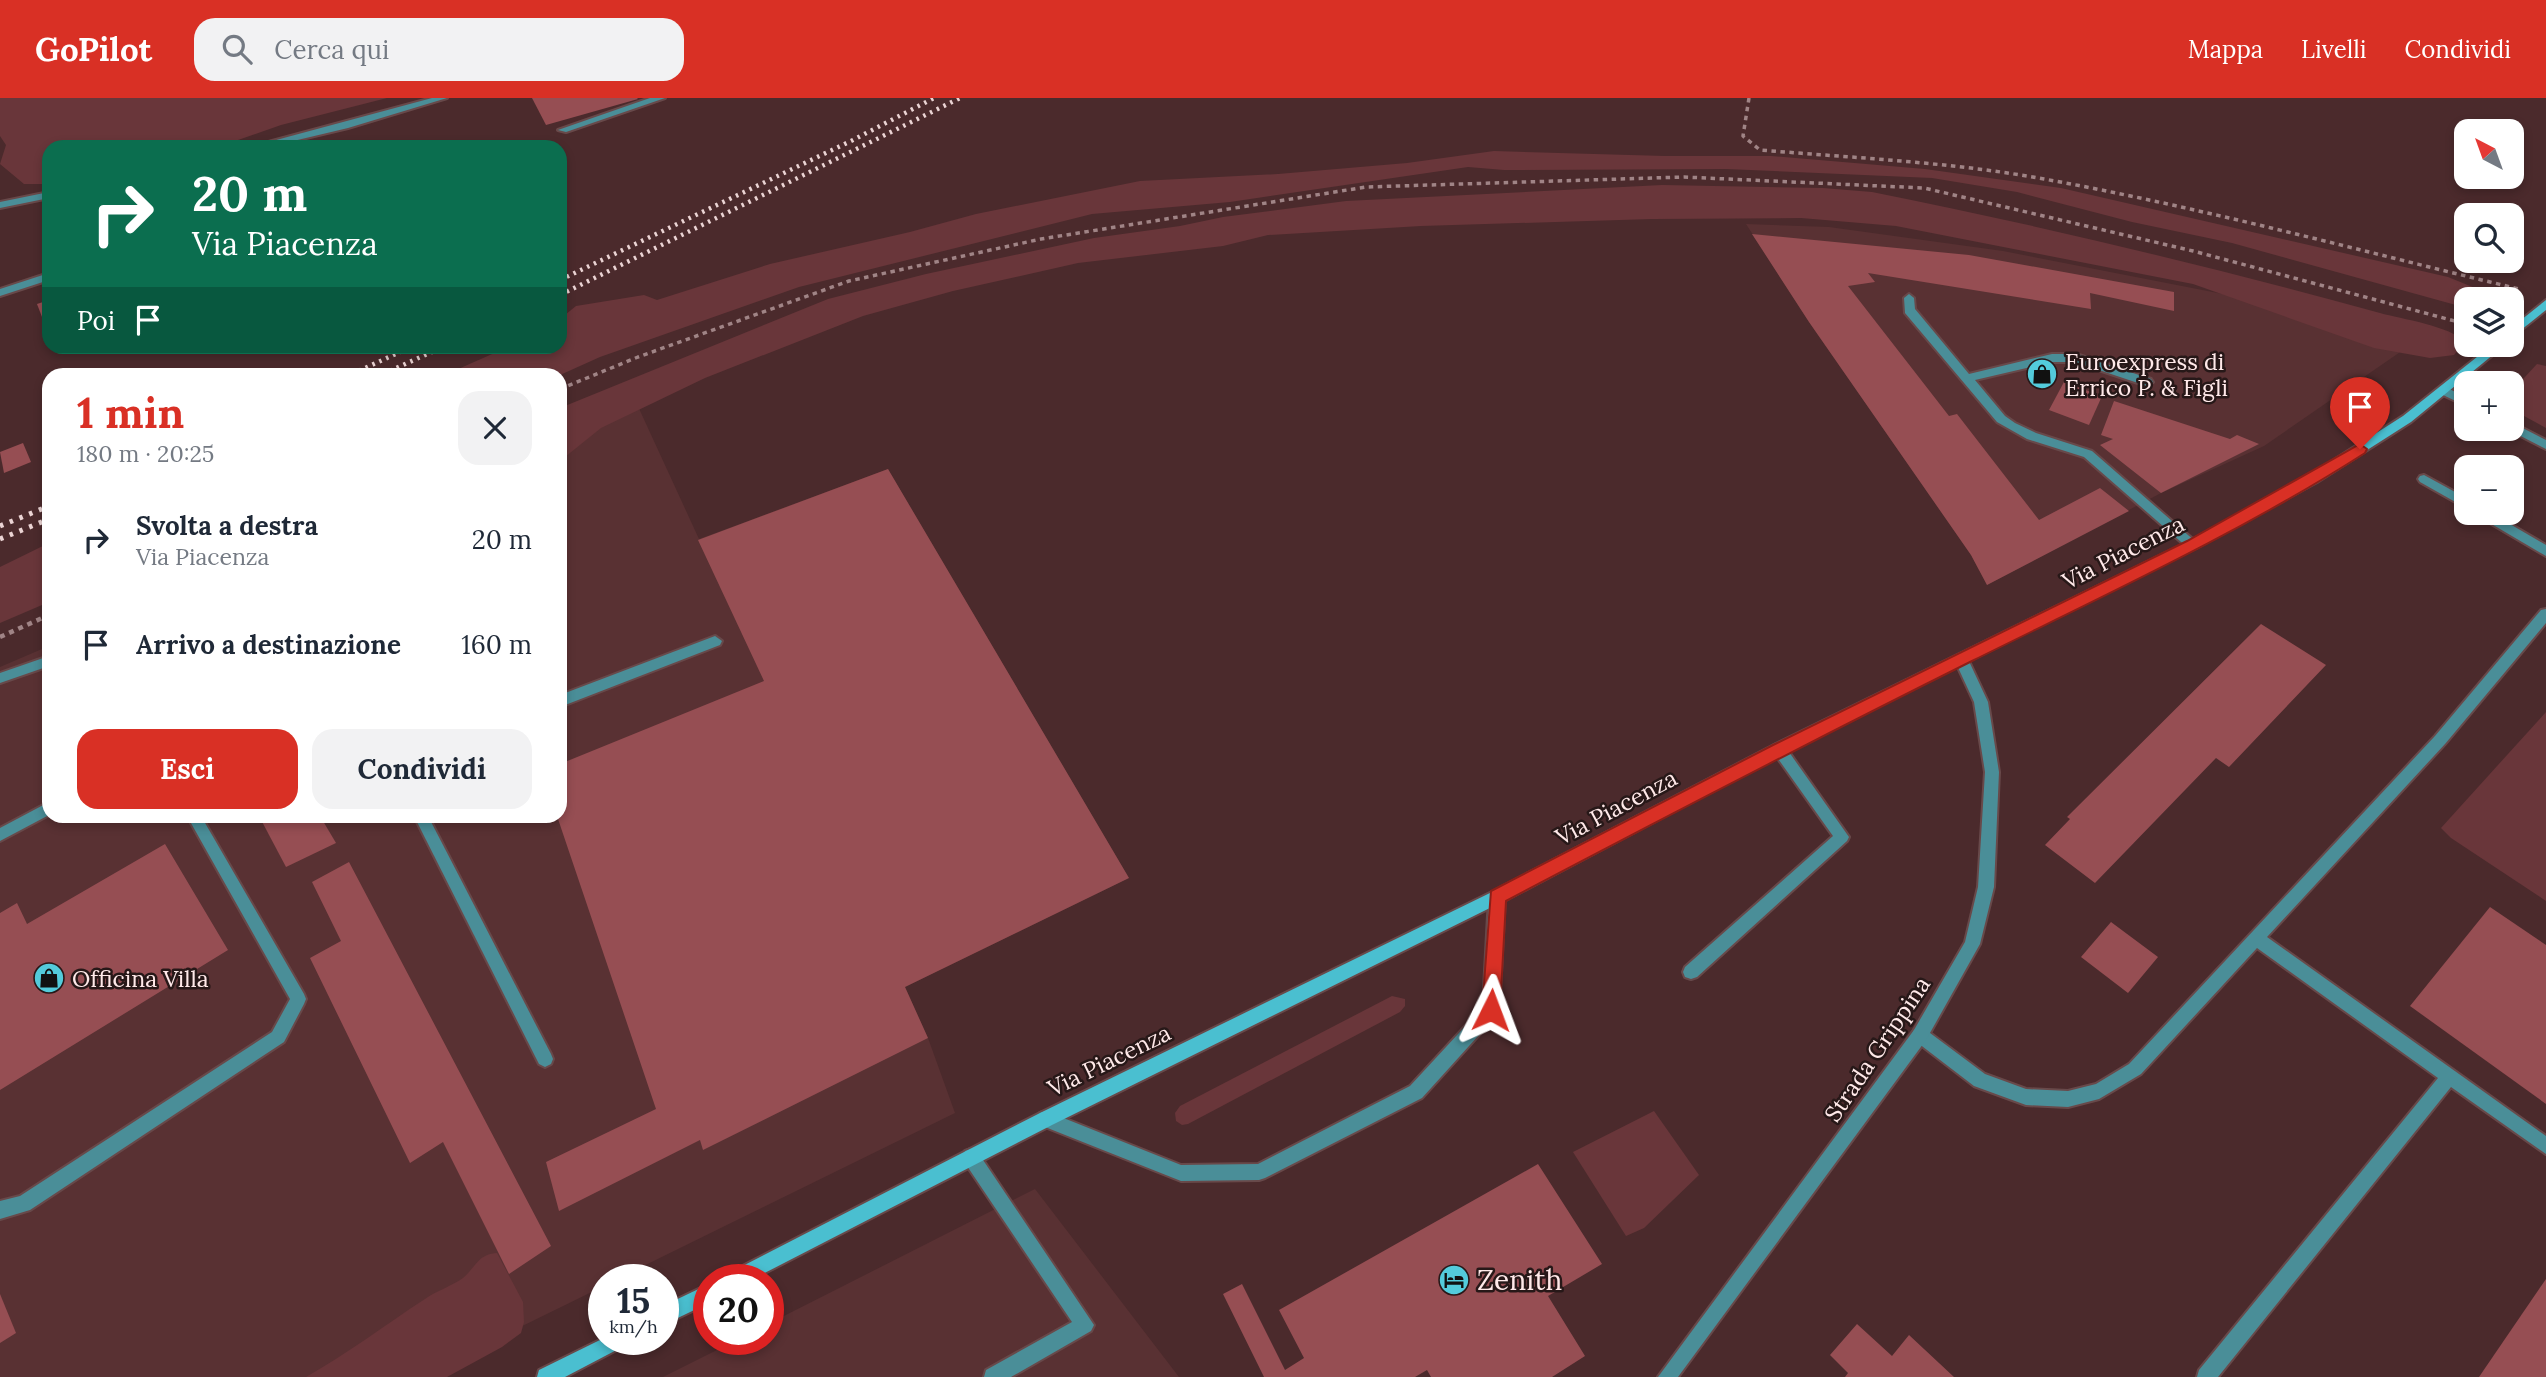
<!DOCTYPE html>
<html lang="it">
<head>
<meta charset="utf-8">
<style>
  :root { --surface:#fff; --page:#f2f2f3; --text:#1f2937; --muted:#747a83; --accent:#d93025 }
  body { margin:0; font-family:Lora,serif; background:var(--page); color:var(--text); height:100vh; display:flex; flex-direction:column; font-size:26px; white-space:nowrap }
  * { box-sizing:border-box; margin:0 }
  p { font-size:23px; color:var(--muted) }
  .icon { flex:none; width:38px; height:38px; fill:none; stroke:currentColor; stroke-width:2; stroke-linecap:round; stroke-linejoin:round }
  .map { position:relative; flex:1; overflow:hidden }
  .sheet { position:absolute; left:42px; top:270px; width:525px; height:455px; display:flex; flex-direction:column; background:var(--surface); border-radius:21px; box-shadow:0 4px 10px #0003 }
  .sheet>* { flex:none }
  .top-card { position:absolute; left:42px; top:42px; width:525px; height:214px; border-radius:21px; box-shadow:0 4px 10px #0003; background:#0b6e4f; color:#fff; overflow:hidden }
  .needle { width:46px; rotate:319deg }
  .buttons { position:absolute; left:2454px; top:21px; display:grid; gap:14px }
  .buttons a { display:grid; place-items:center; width:70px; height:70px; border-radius:14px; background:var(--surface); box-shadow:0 4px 10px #0003; font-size:35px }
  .speed { position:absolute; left:588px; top:1166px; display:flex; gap:14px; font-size:35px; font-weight:700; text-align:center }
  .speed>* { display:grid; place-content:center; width:91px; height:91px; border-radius:50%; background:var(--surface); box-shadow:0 4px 10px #0003; line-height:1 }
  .speed small { font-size:18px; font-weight:400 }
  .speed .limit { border:10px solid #d22; background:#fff; color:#111 }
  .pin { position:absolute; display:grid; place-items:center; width:60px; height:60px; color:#fff; margin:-72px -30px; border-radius:50% 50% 50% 0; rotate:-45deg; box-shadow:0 0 7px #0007 }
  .pin .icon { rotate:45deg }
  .me { position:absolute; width:77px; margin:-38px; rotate:3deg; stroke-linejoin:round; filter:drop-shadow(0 0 5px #0008) }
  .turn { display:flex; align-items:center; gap:24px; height:147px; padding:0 35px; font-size:32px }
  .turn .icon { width:91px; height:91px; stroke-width:2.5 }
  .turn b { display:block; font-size:49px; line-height:60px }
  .then { display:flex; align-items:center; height:66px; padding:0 35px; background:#0003; gap:14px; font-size:26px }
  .round { display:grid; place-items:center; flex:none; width:74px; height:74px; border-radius:21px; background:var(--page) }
  .summary { display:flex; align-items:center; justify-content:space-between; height:119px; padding:0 35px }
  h1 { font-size:42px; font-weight:800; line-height:52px; color:var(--accent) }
  .button { display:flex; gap:14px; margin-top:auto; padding:14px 35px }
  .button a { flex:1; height:80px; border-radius:21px; background:var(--accent); color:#fff; font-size:28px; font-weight:800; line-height:80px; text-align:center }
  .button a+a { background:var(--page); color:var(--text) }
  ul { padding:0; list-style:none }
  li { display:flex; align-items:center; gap:21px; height:105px; padding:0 35px }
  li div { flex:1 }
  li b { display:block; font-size:26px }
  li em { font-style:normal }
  header { display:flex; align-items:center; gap:42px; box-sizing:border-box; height:98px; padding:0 35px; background:var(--accent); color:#fff }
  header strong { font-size:33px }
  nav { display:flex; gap:38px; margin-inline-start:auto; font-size:24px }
  .search { width:490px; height:63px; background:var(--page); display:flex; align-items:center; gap:18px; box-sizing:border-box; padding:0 24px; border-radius:21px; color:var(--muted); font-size:26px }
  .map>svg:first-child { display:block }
</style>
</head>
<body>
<header>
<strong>GoPilot</strong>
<div class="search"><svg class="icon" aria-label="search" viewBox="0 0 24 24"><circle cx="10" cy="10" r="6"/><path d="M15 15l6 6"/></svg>Cerca qui</div>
<nav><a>Mappa</a><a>Livelli</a><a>Condividi</a></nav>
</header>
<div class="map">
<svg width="2546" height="1279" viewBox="0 0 2546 1279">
  <rect width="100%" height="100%" fill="#4b2a2c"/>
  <g fill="#593133">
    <path d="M1746 126 1829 129 2003 153 2269 205 2406 250 2264 348 2161 395 1987 487 1971 457 1809 224Z"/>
    <path d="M636 304 699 441 888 371 1129 780 905 889 928 940 955 1015 617 1181H604V1188L418 1279H0V569L49 548V718H560V339Z"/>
    <path d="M1035 1091 1179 1279H663L739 1241H768V1226Z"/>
  </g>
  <g fill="#69363a">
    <path d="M0 0H387L281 27 218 49H49V86H24L0 66 6 47 0 38Z"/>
    <path d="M1494 53 1665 58H1771L1925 71 2061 90 2448 179 2480 192 2483 201H2466V209H2463L2232 145 2132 124 2017 94 1932 80 1726 71 1504 72 1468 69 1230 104 1092 116 799 189 600 259 560 277 447 276 508 249 560 248V221L576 208 644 197 657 202 770 166 910 134 976 116 1140 83 1278 76 1407 65Z"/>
    <path d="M1662 87 1823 90 1872 94C2043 128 2212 169 2380 215 2401 221 2451 228 2465 244L2454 257 2430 260 2374 250 2193 186 1896 128 1801 120 1652 121 1421 128 1268 137 1223 148 1078 165 953 193 863 218 705 280 601 330 560 363V310L828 201 926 176 1094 140 1180 128 1223 119 1346 103Z"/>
    <path d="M2537 266 2546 268V330L2513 312 2511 294Z"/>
    <path d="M49 445V504L0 525V469Z"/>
    <path d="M2546 614V803L2451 740 2441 730Z"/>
    <path d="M1392 898 1405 901V908L1400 914 1188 1026 1182 1027 1176 1023 1175 1015 1180 1008Z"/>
    <path d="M1654 1013 1699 1077 1644 1130 1626 1138 1573 1054Z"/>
    <path d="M497 1155 523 1204 524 1224 521 1235 502 1249 447 1279H306C347 1256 385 1227 425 1201 436 1193 454 1187 463 1180 476 1169 478 1156 497 1155Z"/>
  </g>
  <g fill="#964e53">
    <path d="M532 0H637L638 1 546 27Z"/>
    <path d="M1752 136 1969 157 2174 194V213L2090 195 2091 211 1868 175 1875 184 1848 188 1949 318 1957 316 2039 422 2100 390 2129 413 1987 487 1971 457 1809 224Z"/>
    <path d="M49 202V237L37 206Z"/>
    <path d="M2064 284 2102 298 2089 327 2049 312Z"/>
    <path d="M2114 303 2230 341 2237 337 2259 346 2161 395 2100 347 2113 341 2101 337Z"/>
    <path d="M23 345 31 364 4 375 0 354Z"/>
    <path d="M888 371 1129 780 905 889 928 940 703 1052 700 1042 559 1113 546 1064 656 1011 557 718H560V666L764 583 698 442Z"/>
    <path d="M2261 526 2326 567 2229 669 2216 660 2095 785 2045 747 2070 721 2067 719Z"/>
    <path d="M259 718H320L336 745 286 769Z"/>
    <path d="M165 746 228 852 0 992V815L17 805 27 826Z"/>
    <path d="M349 764 551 1148 509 1176 443 1044 410 1065 310 860 341 843 312 784Z"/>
    <path d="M2490 809 2546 847V1006L2410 908Z"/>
    <path d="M2111 824 2158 859 2128 895 2081 859Z"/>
    <path d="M1538 1066 1602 1166 1548 1198 1585 1258 1552 1279H1431L1427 1272 1415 1279H1264L1223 1196 1242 1186 1285 1272 1304 1260 1279 1212Z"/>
    <path d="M2546 1181V1279H2479Z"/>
    <path d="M0 1196 16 1235 0 1245Z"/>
    <path d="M1857 1226 1892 1258 1909 1237 1954 1279H1845L1848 1275 1830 1257Z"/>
  </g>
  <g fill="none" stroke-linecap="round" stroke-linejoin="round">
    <g stroke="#68494a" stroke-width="4">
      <g id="service">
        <path d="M650 0H665L566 34 558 32Z"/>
        <path d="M49 175V182L0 198V191Z"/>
        <path d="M1909 196 1914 200 1915 211 1969 276 2052 256H2076L2151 281 2153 284 2147 288 2075 264H2052L1975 282 2005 318 2015 325 2036 335 2092 353 2196 444 2198 447 2196 450H2188L2084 359 2027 341 1997 324 1905 215 1904 200Z"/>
        <path d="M2445 289 2466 299V308L2441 296V290Z"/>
        <path d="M2511 324 2546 342V351L2507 331H2511Z"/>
        <path d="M2424 377 2466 400V410L2420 384 2418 381 2420 378Z"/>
        <path d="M2476 415H2491L2546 447V458L2478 418Z"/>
        <path d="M2546 511V525L2445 646 2267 839 2546 1038V1056L2451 989 2218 1279H2197L2199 1272 2438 980 2257 850 2141 976 2099 1001 2068 1009 2026 1007 1974 988 1914 942 1912 937 1914 932 1920 929 1926 932 1985 976 2026 991 2068 993 2096 986 2129 966 2435 638 2541 512Z"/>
        <path d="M715 538 722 543 720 547 560 609V597Z"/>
        <path d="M49 558V568L0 585V575Z"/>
        <path d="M1779 645 1784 647 1849 739 1847 743 1697 879 1691 881 1685 879 1683 874 1685 869 1833 738 1774 655 1772 651 1774 647Z"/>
        <path d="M49 704V717L0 743V730Z"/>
        <path d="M187 718H201L304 896 306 901 304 906 284 944 30 1112 0 1121V1103L20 1098 272 934 290 901Z"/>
        <path d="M414 718H428L551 956 553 961 551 966 545 969 539 966Z"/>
        <path d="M1497 792 1502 794 1505 799 1499 912 1497 917 1422 1000 1265 1080 1259 1082 1181 1083 1040 1027 1038 1021 1040 1015 1046 1013 1181 1067 1258 1066 1410 988 1483 909 1489 799 1492 794Z"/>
        <path d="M971 1051 977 1053 1094 1227 1091 1233 1011 1279H984L986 1272 1072 1224 965 1065 963 1059 965 1053Z"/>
      </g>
    </g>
    <g stroke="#68494a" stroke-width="4">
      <g id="minor">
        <path d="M432 0H447L348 30 268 49H250Z"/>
        <path d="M49 94V100L0 110V104Z"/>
        <path d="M1962 558 1967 559 1988 604 1999 674 1994 789 1980 846 1926 942 1678 1279H1658L1914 932 1965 844 1978 789 1985 674 1974 604 1955 563Z"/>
      </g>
    </g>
    <g stroke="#68494a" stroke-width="4">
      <g id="secondary">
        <path d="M2546 202V212L2511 240V230Z"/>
        <path d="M2492 247H2505L2411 324 2317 384 2196 450 1784 655 1502 804 1052 1027 753 1181H726L729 1175 1040 1015 1492 794 1774 647 2188 444 2309 378 2403 318Z"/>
        <path d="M709 1186V1205L663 1227V1208Z"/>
        <path d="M604 1240 629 1241 626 1247 565 1279H537L539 1272Z"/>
      </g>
    </g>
    <g stroke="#a08486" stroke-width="3.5" stroke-dasharray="4.5 4.5" stroke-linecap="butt">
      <path d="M1749 0 1743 38 1760 52C1855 60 1951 64 2044 81 2204 110 2361 153 2519 191"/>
      <path d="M560 291 638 259 849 183 1041 141 1366 89 1684 79 1924 90 2193 153 2466 226"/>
    </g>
    <path stroke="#a08486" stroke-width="4.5" stroke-dasharray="5 5" stroke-linecap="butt" d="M0 539 49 517"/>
    <use href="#service" fill="#4a8e98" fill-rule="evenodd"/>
    <use href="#minor" fill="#4a8e98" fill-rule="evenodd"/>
    <use href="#secondary" fill="#4abfd0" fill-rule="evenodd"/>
    <g stroke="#ebd4d4" stroke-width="4.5" stroke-dasharray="2.5 5" stroke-linecap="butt">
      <path d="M560 182 853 42 934 0"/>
      <path d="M560 197 960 0"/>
      <path d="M352 276 413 248"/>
      <path d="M383 276 445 248"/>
    </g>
    <g stroke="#ebd4d4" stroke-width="5" stroke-dasharray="3.5 7" stroke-linecap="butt">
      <path d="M0 428 49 408"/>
      <path d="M0 441 49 421"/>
    </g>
  </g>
  <path fill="#d93025" stroke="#8d1f18" stroke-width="2" d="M2360 346 2367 351 2365 355C2240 435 2105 497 1972 563 1816 641 1661 721 1506 803L1500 912 1498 918 1491 921 1485 918 1482 912 1491 793 1773 647 2187 443Z"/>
  <defs>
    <g id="shop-disc" transform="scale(1.575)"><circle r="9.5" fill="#53cbdb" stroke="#271818"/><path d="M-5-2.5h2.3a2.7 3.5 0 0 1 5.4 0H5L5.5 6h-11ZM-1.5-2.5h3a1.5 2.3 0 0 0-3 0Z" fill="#111"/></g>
    <g id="hotel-disc" transform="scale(1.575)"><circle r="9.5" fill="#53cbdb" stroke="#271818"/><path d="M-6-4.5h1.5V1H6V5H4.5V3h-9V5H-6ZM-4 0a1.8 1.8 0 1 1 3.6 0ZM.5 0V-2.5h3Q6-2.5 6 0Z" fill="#111"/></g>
  </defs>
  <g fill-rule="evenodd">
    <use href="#shop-disc" x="2042" y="276"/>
    <use href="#shop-disc" x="49" y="880"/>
    <use href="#hotel-disc" x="1454" y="1182"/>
  </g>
  <g text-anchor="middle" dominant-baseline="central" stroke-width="5" stroke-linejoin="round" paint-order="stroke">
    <g font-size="23" fill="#ffe9e9" stroke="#271818" text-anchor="start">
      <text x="2065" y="263">Euroexpress di<tspan x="2065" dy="26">Errico P. &amp; Figli</tspan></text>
      <text x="72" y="880">Officina Villa</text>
    </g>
    <g font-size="23" fill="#ffe9e9" stroke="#271818">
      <text transform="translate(2123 454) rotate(-27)">Via Piacenza</text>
      <text transform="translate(1616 709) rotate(-28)">Via Piacenza</text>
      <text transform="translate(1877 951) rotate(-56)">Strada Grippina</text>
      <text transform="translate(1109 962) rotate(-26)">Via Piacenza</text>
    </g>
    <g font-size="28" fill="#ffe9e9" stroke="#271818" text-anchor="start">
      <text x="1477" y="1182">Zenith</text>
    </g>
  </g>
</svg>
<div class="buttons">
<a><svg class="needle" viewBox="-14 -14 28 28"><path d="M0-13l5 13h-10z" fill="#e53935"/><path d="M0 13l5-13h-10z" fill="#747a83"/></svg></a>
<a><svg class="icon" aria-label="search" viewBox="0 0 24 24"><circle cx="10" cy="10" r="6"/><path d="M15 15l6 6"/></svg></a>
<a><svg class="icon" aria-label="layers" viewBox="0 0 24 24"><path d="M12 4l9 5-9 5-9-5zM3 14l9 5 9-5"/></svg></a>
<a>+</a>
<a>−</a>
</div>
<div class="speed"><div>15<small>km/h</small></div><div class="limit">20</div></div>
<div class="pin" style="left:2360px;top:351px;background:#d93025"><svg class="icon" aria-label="arrive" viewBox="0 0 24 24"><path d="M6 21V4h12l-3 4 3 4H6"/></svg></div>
<svg class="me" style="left:1491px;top:912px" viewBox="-20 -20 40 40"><path d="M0-17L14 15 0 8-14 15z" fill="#d93025" stroke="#fff" stroke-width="4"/></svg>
<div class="top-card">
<div class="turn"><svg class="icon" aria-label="right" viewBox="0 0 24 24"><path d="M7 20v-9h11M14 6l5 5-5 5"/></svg><div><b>20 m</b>Via Piacenza</div></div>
<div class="then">Poi<svg class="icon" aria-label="arrive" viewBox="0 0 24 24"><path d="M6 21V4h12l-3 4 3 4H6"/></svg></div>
</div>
<section class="sheet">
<div class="summary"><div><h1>1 min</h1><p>180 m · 20:25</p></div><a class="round"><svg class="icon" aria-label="close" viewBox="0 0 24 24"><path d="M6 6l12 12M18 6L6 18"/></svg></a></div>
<ul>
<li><svg class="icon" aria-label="right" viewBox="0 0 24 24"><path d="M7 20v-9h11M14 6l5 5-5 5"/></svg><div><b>Svolta a destra</b><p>Via Piacenza</p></div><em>20 m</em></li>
<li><svg class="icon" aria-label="arrive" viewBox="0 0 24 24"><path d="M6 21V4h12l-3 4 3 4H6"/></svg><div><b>Arrivo a destinazione</b></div><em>160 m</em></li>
</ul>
<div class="button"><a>Esci</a><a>Condividi</a></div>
</section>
</div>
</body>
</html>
